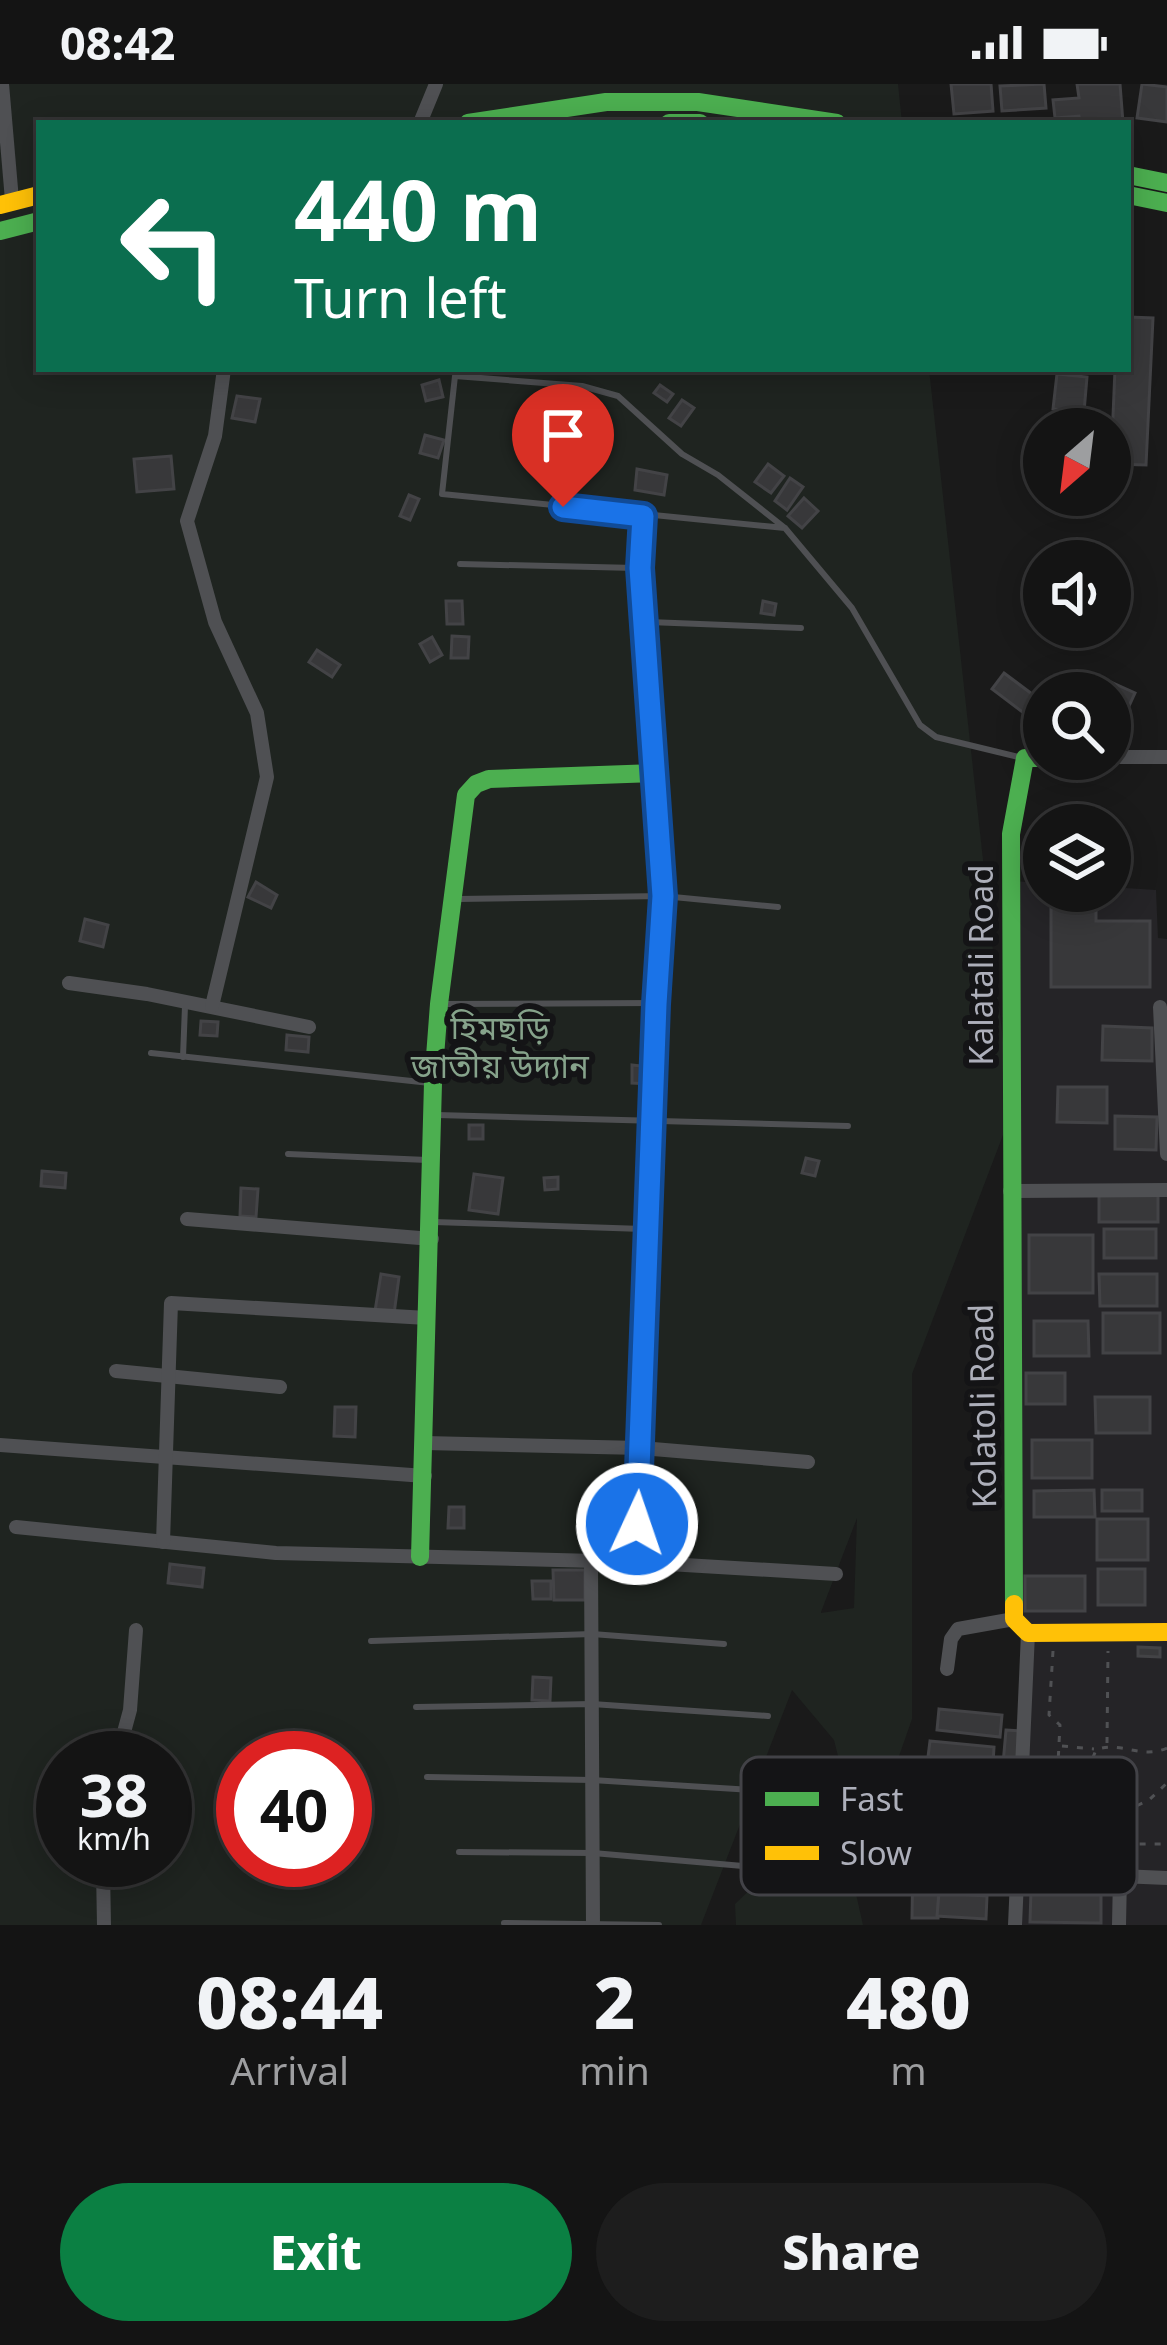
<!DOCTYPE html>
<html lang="en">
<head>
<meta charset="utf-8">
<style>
  :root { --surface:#141414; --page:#1d1d1d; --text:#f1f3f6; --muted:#9d9ea0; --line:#333334; --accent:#0b8043 }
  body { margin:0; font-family:"Noto Sans","Noto Sans Bengali",sans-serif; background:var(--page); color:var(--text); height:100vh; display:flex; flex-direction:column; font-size:45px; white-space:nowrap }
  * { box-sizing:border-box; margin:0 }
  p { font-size:39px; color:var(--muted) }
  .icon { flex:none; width:66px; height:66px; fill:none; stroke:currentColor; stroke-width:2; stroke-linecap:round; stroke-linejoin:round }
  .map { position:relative; height:1841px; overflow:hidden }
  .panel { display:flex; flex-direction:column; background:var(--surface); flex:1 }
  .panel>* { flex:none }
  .banner { position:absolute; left:36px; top:36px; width:1095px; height:252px; border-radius:0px; box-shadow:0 6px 30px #0003,0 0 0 3px var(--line); background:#0b6e4f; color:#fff; overflow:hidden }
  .needle { width:78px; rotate:208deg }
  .controls { position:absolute; left:1023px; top:324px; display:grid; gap:24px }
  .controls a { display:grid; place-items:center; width:108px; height:108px; border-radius:50%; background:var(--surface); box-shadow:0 6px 30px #0003,0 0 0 3px var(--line); font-size:60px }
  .speed { position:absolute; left:36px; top:1647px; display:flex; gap:24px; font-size:60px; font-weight:700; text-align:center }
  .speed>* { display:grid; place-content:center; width:156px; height:156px; border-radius:50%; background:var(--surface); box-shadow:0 6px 30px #0003,0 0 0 3px var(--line); line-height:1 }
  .speed small { font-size:30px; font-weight:400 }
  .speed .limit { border:18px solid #d22; background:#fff; color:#111 }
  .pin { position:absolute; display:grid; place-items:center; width:102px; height:102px; color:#fff; margin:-123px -51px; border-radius:50% 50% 50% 0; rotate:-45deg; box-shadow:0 0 12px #0007 }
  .pin .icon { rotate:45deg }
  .me { position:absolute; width:132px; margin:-66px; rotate:3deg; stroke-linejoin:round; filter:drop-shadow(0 0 9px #0008) }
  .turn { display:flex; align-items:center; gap:42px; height:252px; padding:0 60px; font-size:54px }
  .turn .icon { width:156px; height:156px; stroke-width:2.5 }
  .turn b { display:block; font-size:84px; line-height:102px }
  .eta { display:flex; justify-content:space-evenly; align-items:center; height:204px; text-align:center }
  .eta b { font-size:72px; font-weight:800; line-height:84px }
  .cta { display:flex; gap:24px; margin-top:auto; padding:24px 60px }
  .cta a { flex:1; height:138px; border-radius:72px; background:var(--accent); color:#fff; font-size:48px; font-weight:800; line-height:138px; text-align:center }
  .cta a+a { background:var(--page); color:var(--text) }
  .status { display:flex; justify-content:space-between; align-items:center; height:84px; padding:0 60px; background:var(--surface); direction:ltr }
  .status svg { height:33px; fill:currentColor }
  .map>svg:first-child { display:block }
</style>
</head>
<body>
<div class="status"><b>08:42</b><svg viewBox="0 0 49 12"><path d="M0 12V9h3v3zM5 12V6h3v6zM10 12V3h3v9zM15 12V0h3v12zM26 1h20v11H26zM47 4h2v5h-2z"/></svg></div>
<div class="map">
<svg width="1167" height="1841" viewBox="0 0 1167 1841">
  <rect width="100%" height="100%" fill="#1a1a1a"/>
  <path fill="#252427" d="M1010 797 1044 799V807H1110V803L1156 806 1158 854 1167 855V1841H1015L1028 1561 1007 1528Z"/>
  <path fill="#1f2420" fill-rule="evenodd" d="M0 0H898L902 39H39V285H929L1011 1030 912 1290V1635L854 1801 863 1841H736L735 1820 848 1712 834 1656 792 1606 701 1841H0ZM857 1434 854 1524 821 1529V1528ZM63 1674H165V1776H63ZM243 1674H345V1776H243Z"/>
  <g fill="#38383a" stroke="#434346" stroke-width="3">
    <path d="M951 0H991L993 27 954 30Z"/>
    <path d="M1044 0 1046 24 1002 27 1000 2Z"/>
    <path d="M1077 0H1120L1123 39H1080L1079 32 1055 34 1053 16 1079 14Z"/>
    <path d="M1142 0 1167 3V38L1137 34Z"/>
    <path d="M1128 233 1153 234 1146 381 1111 380 1115 285H1128Z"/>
    <path d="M1057 290 1087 293 1084 328 1053 325Z"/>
    <path d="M439 296 443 313 426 317 422 301Z"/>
    <path d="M660 301 673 310 667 318 654 309Z"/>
    <path d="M237 312 260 315 255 338 232 334Z"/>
    <path d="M682 316 694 324 681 342 669 334Z"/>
    <path d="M425 351 444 356 438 374 420 369Z"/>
    <path d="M171 372 174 405 137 408 134 375Z"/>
    <path d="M768 380 784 392 771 409 755 398Z"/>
    <path d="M637 385 667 391 664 411 635 406Z"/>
    <path d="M790 394 803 403 787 426 775 417Z"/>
    <path d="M409 411 419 415 410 436 400 432Z"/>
    <path d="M804 414 818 427 802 444 788 432Z"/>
    <path d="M446 517H462L463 540H447Z"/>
    <path d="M763 517 776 520 774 531 761 529Z"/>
    <path d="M452 552 469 553 468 574H451Z"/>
    <path d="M432 553 442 571 430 578 420 560Z"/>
    <path d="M317 566 340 581 332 593 309 578Z"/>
    <path d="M1004 589 1044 619 1041 642 992 605Z"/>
    <path d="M1102 594 1135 609 1118 646 1110 643V609H1095Z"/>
    <path d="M256 798 277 811 271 824 248 813Z"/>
    <path d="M1051 818 1096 819V837H1150V903H1051Z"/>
    <path d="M85 835 108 841 103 863 80 857Z"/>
    <path d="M466 930 484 931 483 948 465 947Z"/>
    <path d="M201 937 218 938 217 952 200 951Z"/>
    <path d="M1103 942 1152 944V977L1102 976Z"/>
    <path d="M287 951 309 953 308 968 286 966Z"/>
    <path d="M632 981 651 983 650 1000 632 999Z"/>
    <path d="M1058 1003H1107V1039L1057 1038Z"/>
    <path d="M1115 1032 1157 1033 1156 1066 1115 1065Z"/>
    <rect x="469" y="1041" width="14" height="14"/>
    <path d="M806 1074 819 1077 815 1092 802 1089Z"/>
    <path d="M42 1087 66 1089 65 1104 41 1102Z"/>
    <path d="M474 1090 503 1094 498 1130 469 1126Z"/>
    <path d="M558 1093V1105L545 1106 544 1094Z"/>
    <path d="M241 1104 258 1105 256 1133 240 1132Z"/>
    <rect x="1099" y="1110" width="59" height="28"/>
    <rect x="1104" y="1145" width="52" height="29"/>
    <rect x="1029" y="1151" width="64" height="58"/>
    <path d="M381 1190 399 1193 394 1230 375 1227Z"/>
    <path d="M1099 1190H1157V1222H1100Z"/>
    <rect x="1103" y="1229" width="57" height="40"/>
    <path d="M1034 1237H1088L1089 1272H1034Z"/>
    <rect x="1026" y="1289" width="39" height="31"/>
    <path d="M1095 1313H1150V1349H1096Z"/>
    <path d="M335 1323H356L355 1353 334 1352Z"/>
    <rect x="1032" y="1356" width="60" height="38"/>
    <path d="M1094 1406 1095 1433H1034V1407Z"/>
    <rect x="1102" y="1406" width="40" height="21"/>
    <path d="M449 1423H464V1444H448Z"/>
    <rect x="1097" y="1435" width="51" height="41"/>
    <path d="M170 1480 204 1484 202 1503 168 1499Z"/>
    <rect x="1098" y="1485" width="47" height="36"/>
    <path d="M553 1486H585V1516H554Z"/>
    <rect x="1025" y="1492" width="60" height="35"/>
    <path d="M532 1497H551V1515H533Z"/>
    <path d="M1138 1563 1160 1564V1573L1138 1572Z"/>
    <path d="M533 1593 551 1594 550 1617 532 1616Z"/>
    <path d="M939 1625 1002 1631 1000 1653 937 1646Z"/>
    <path d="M1006 1646 1021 1647 1019 1681 1003 1680Z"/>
    <path d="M930 1657 994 1663 993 1679 928 1673Z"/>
    <path d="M913 1772H939L938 1834H912Z"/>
    <path d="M1031 1807 1101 1809V1839L1030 1838Z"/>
    <path d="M939 1809 987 1812 986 1835 937 1832Z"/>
  </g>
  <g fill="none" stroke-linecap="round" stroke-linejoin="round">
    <g stroke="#505154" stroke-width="3" stroke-dasharray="6 9" stroke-linecap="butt">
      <path d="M1053 1567 1049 1631 1060 1641 1058 1679 1047 1688 1043 1760H1167"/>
      <path d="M1107 1659 1108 1567"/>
      <path d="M1062 1662 1094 1665"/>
      <path d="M1167 1664C1141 1676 1120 1656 1096 1666L1085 1693 1101 1710 1130 1725 1149 1716 1167 1699"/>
      <path d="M1130 1726V1759"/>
    </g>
    <g stroke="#4f5053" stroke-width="6">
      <path d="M785 444 442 410 455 292 582 302 618 312 682 370 718 391 785 444 852 524 920 641 936 653 1023 674"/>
      <path d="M460 480 636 484"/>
      <path d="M649 538 801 544"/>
      <path d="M458 815 663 812 778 823"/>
      <path d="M442 920 656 919"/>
      <path d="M151 969 430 999"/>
      <path d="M183 973 185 922"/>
      <path d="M437 1031 848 1042"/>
      <path d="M288 1070 427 1076"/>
      <path d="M434 1138 643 1145"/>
      <path d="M371 1557 592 1550 724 1560"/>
      <path d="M416 1623 592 1620 768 1632"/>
      <path d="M427 1693 592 1696 830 1711"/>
      <path d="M459 1768 593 1769 743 1782"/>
      <path d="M504 1839 659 1841"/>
    </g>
    <g stroke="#4f5053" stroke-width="14">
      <path d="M2 0 12 116"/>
      <path d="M420 39 436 0"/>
      <path d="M1110 673H1167"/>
      <path d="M69 899 147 910 309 943"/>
      <path d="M212 922 267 693 257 629 215 538 187 437 215 352 224 285"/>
      <path d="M1160 923 1167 1070"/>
      <path d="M1010 1107 1167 1106"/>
      <path d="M187 1135 432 1155"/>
      <path d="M116 1287 280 1303"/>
      <path d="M425 1359 641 1364 808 1378"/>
      <path d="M0 1361 425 1392"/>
      <path d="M16 1443 276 1469 635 1478 836 1490"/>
      <path d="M163 1458 171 1219 427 1234"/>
      <path d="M591 1478 593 1841"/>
      <path d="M947 1585 951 1555 958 1545 1014 1535"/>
      <path d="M117 1674 130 1626 136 1546"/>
      <path d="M99 1776 103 1785 104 1841"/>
      <path d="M1017 1778 1108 1782 1120 1792 1167 1794"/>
      <path d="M1015 1841 1028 1549"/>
      <path d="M1119 1841 1120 1792"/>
    </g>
    <g stroke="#4caf50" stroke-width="18">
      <path d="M468 39 606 18H698L837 39"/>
      <path d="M669 39H700"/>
      <path d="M1128 91 1167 99"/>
      <path d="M1128 111 1167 119"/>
      <path d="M0 147 39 137"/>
      <path d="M420 1473 433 999 439 920 466 711 476 700 489 695 655 689"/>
      <path d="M635 1478 663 812 640 485 643 432"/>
      <path d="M1014 1520 1011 750 1025 674H1044"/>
    </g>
    <g stroke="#ffc107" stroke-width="18">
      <path d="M0 121 39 111"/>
      <path d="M1014 1520V1535L1028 1549 1167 1548"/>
    </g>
  </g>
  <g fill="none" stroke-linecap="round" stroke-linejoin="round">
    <g stroke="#114b97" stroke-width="30">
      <path id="route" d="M563 423 643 432 640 484 663 812 656 920 637 1440"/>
    </g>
    <use href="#route" stroke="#1a73e8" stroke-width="21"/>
  </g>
  <g text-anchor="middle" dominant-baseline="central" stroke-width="12" stroke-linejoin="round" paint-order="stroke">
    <g font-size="33" fill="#adafba" stroke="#141416">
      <text transform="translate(980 881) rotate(-90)">Kalatali Road</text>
      <text transform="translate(982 1322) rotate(-91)">Kolatoli Road</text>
    </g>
    <g font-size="33" fill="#86a38b" stroke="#141416">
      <text x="500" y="943">হিমছড়ি<tspan x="500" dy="38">জাতীয় উদ্যান</tspan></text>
    </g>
  </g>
  <rect x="741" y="1673" width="396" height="138" rx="18" fill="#141416" stroke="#424247" stroke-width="3"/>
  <rect x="765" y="1708" width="54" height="14" fill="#4caf50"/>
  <rect x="765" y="1762" width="54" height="14" fill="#ffc107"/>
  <g font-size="33" fill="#adafba">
    <text x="840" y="1727">Fast</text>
    <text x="840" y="1781">Slow</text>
  </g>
</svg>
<div class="controls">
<a><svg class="needle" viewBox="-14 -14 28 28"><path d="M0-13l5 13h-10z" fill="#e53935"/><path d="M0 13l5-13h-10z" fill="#9d9ea0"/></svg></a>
<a><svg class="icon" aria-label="sound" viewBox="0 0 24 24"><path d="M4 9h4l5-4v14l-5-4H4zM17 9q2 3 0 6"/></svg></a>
<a><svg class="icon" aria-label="search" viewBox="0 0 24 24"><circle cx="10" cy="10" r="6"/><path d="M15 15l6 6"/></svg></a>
<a><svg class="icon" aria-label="layers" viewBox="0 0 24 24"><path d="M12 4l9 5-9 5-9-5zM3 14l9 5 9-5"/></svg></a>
</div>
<div class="speed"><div>38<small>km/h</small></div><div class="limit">40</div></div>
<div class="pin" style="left:563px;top:423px;background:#d93025"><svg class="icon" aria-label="arrive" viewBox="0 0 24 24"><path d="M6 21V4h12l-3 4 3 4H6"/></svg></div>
<svg class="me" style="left:637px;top:1440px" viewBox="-20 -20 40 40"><circle r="17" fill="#1a73e8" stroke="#fff" stroke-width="3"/><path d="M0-11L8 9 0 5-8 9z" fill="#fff"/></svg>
<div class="banner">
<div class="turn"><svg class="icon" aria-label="left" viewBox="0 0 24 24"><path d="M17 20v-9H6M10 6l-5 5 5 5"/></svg><div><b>440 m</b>Turn left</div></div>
</div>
</div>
<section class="panel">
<div class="eta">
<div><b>08:44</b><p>Arrival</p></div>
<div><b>2</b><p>min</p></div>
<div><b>480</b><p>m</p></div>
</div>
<div class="cta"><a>Exit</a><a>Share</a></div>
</section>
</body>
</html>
